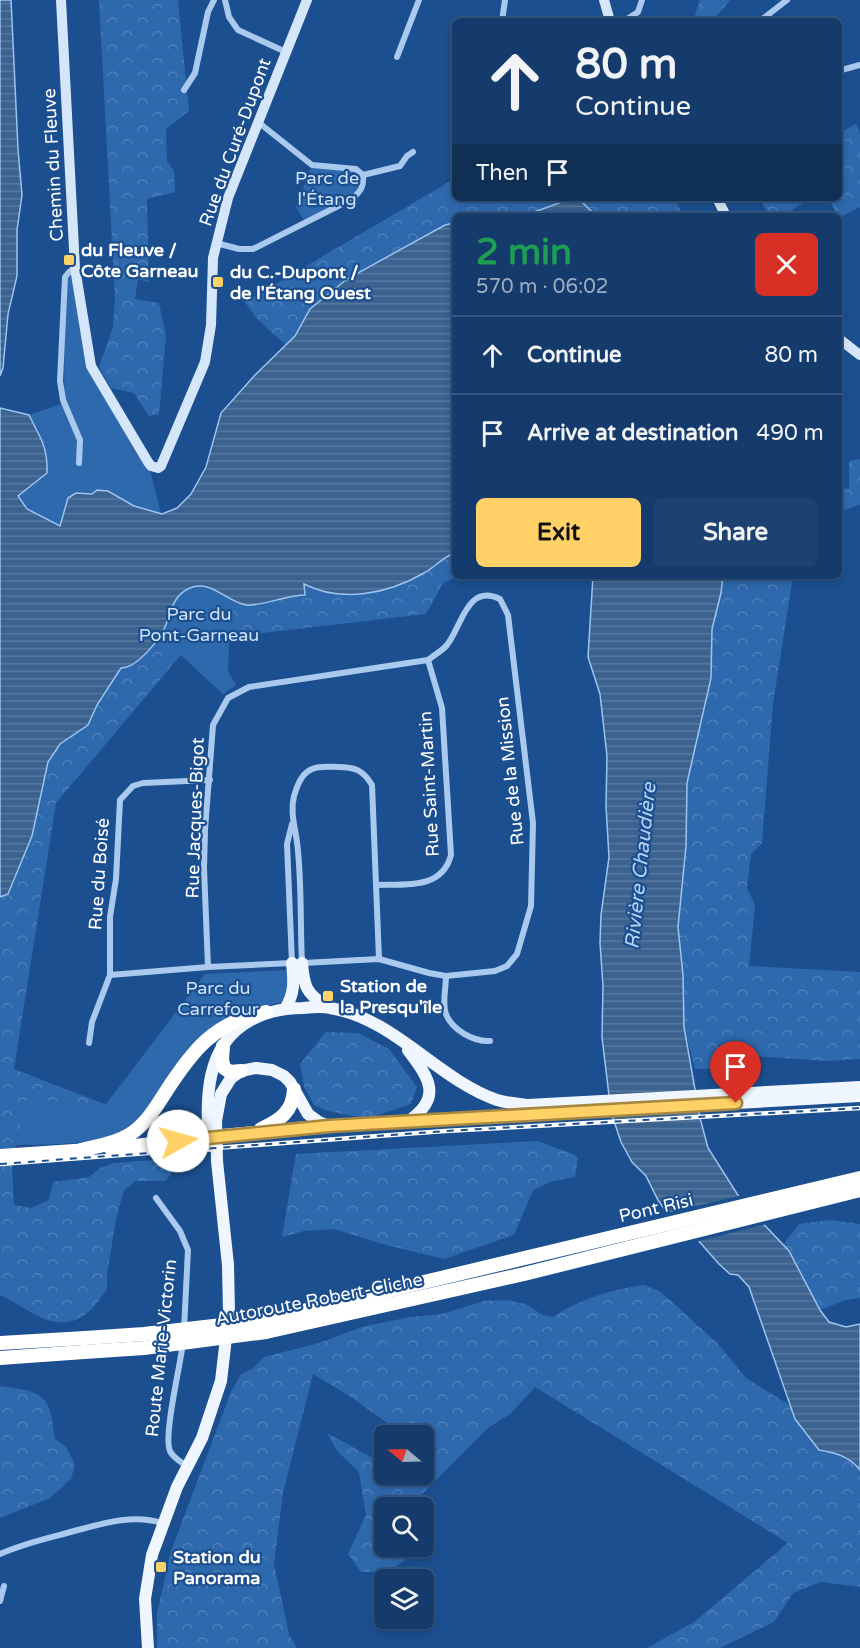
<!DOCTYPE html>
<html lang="en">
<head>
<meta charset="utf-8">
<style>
  :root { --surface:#143b6b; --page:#1d4271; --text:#f1f3f6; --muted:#9dadc1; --line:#33557e; --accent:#ffd166 }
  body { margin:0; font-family:"Varela Round",sans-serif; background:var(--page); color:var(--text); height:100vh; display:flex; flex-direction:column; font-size:22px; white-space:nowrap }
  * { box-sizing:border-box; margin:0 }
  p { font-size:20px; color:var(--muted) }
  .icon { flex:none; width:33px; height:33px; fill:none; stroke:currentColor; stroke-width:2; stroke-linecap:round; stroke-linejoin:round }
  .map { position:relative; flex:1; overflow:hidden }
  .side { position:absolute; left:452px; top:213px; width:390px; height:366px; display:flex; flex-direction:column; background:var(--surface); border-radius:9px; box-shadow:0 3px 9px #0003,0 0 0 2px var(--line) }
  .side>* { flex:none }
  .top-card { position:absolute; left:452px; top:18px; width:390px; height:183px; border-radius:9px; box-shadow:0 3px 9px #0003,0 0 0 2px var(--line); background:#143b6b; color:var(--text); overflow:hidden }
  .needle { width:39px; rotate:289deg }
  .controls { position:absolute; left:374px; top:1425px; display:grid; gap:12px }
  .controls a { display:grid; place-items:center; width:60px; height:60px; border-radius:9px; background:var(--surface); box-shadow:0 3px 9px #0003,0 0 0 2px var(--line); font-size:30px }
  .pin { position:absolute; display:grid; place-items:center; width:51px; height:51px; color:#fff; margin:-62px -26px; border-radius:50% 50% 50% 0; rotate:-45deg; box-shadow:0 0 6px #0007 }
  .pin .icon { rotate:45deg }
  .me { position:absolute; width:66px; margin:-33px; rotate:83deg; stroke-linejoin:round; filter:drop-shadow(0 0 4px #0008) }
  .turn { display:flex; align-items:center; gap:21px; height:126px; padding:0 24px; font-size:27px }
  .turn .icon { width:78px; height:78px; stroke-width:2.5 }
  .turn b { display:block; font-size:42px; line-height:51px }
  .then { display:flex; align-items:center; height:57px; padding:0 24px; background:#0003; gap:12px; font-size:22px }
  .round { display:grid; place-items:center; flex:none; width:63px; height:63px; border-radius:9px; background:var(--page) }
  .head { display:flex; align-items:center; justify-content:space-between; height:102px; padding:0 24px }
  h1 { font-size:36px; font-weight:800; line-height:45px; color:#1e9e55 }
  .cta { display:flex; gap:12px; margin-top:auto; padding:12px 24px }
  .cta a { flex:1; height:69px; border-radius:9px; background:var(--accent); color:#111; font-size:24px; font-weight:800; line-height:69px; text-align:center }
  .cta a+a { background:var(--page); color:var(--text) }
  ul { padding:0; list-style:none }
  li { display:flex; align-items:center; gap:18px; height:78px; padding:0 24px; border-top:2px solid var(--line) }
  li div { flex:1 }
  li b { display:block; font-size:22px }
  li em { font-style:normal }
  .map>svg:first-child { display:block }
</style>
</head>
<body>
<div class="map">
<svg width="860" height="1648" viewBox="0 0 860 1648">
  <defs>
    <pattern id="forest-crowns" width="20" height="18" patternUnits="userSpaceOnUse" patternTransform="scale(1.5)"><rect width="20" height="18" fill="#2e69ad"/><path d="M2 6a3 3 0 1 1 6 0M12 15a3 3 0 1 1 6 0" fill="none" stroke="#4d80b9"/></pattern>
    <pattern id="water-rules" width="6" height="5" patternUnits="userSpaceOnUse" patternTransform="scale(1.5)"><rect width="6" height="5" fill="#3c6290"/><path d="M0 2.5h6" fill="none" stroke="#597aa1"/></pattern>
  </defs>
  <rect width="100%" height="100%" fill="#1b4f8f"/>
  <g fill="url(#forest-crowns)">
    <path d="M99 0H178L189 111 166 129 167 161 174 171 175 192 147 199 149 282 138 279 135 299 159 303 166 336 159 414 149 416 134 393 111 388 99 367 113 327 115 298Z"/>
    <path d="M700 0H730L713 21H693Z"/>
    <path d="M856 124 860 133V207L839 218 828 198H838L839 133Z"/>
    <path d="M454 179V198H573L523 216H454V223L445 225 347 279 310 309 295 336 286 345 258 320 245 302Z"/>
    <path d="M578 198H674L684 216H596Z"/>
    <path d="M759 198H811L782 216H770Z"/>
    <path d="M860 459V504L839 513V490L849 488V461Z"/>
    <path d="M454 553V576H459L443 583 426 614 229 637 201 631 56 803 14 1069 107 1105 16 1145 12 1168 14 1205 31 1208 49 1200 53 1182 89 1177 100 1168 114 1163 154 1160 171 1164V1174L165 1181H136L124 1190 116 1219 107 1275V1289C101 1297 94 1308 86 1314 55 1337 27 1307 0 1295V897L8 894 32 836 48 762 60 744 88 725 97 705 121 668 178 595H305L303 584 315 590 425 573 443 557Z"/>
    <path d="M723 576H793L773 704 762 843 751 854 747 888 755 905 749 966 860 972V1059L826 1061 754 1056 741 1069H695L684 1027 683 975 678 927 686 846 687 783 711 678 712 629 721 593Z"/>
    <path d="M326 1032 358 1033 389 1049 417 1087 411 1104 366 1119 325 1110 314 1105 304 1087 300 1064Z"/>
    <path d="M538 1141 573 1154 578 1158 575 1177 553 1181 533 1190 514 1235 444 1259 386 1245 334 1229 304 1231 282 1237 296 1154Z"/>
    <path d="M830 1220 860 1224V1298L846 1300 820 1310 789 1251 783 1245C788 1237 794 1232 799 1224Z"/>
    <path d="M644 1285 661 1292 718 1344 746 1378 791 1406 795 1419 819 1450C836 1453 849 1456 860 1470V1587L821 1582 793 1593 774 1622 720 1648H647L694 1622 788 1543 535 1387 510 1414 488 1428 409 1507 384 1508V1546L414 1547V1554L389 1571 361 1572 348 1554 366 1515 359 1472 337 1451 327 1433 384 1464V1474L404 1475 413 1479 418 1475 423 1474V1468L437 1450 423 1443V1436L410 1435 393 1427 351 1397 313 1374 283 1493 274 1564 289 1634 297 1648H157V1613L171 1551 231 1392 241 1374 253 1368 264 1357 319 1343 365 1326 411 1317 442 1314 484 1301 508 1300 525 1304 543 1315 553 1317C579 1299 613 1289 644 1285Z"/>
    <path d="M0 1386C45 1392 50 1394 55 1439L66 1447 75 1465 71 1479 50 1498 0 1518Z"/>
  </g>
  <g fill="#2e69ad">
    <path d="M312 165 356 169 363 175 360 192 305 222 296 207Z"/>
    <path d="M75 268 91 366 148 462 161 514 134 506 108 491 92 495 76 493 60 527 27 508 17 496 47 473 39 430 29 415 64 403 65 277Z"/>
    <path d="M192 586 210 588 231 599 228 671 236 685 223 694 160 636 178 595Z"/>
    <path d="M287 970 290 975 285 1001 247 1011 229 1020 143 1117C134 1124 125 1132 115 1135 83 1146 49 1144 16 1145L26 1100 106 1104 205 974Z"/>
  </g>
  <g fill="url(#water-rules)" stroke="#9cc4f0" stroke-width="1.5">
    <path d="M0 0H11L18 149 22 195 17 230V276L8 314 3 368 0 376Z"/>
    <path d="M573 198H578L596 216H523Z"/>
    <path d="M454 223V553C442 558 435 567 424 573 388 594 341 603 304 584L305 595C289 595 257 607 246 605 228 602 209 579 190 588 171 596 172 613 164 629 158 641 151 649 141 658 134 664 130 667 121 668L97 705 88 725 60 744 48 762 32 836 8 894 0 897V408L29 415C40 437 48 447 47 473L18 496 27 509 60 526 68 498 76 493 92 494 97 490 108 491 134 506 162 514 177 508 191 494 206 467 221 413 255 375 295 336 310 309 347 279 445 225Z"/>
    <path d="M593 576H723L721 593 712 629 711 678 687 783 686 846 678 927 683 975 684 1027 700 1118 708 1148 741 1200 789 1251 820 1310 829 1322 846 1327 860 1324V1470C849 1456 836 1453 819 1450L795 1419 749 1287 738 1275 730 1274 719 1264 697 1239 671 1219 658 1200 646 1176 632 1162 621 1142 611 1112 602 1037 603 986 600 943 601 915 609 857 606 806 607 756 600 694 588 657Z"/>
  </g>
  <path fill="#1b4f8f" d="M742 1195 767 1224 695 1242 682 1233 665 1214Z"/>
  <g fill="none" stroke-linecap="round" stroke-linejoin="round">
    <g stroke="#a9c9ee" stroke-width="6">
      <path d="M225 0 229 17 238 30 286 52"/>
      <path d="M502 21 505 0"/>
      <path d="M624 21 638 12 642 0"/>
      <path d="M760 21 787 0"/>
      <path d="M397 57 419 0"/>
      <path d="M838 71 860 65"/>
      <path d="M184 90 195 73 208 12 214 0"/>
      <path d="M363 175 400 166 407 156 413 152"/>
      <path d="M216 243 239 249H253L352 199C361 191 364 187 363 175L356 169 312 165 258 122"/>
      <path d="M75 268 69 272 65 277 60 381 63 400 80 440 79 463"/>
      <path d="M292 824 287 844 292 963"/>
      <path d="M376 885C405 884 442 890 451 855L442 708 428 660"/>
      <path d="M302 963C300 923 302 881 297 842 295 827 290 812 294 796 296 789 300 777 307 772 315 765 328 767 338 767 355 767 363 770 372 785L379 959"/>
      <path d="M208 967 204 868 205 830 213 725 228 698 249 687 428 660C434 655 442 651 447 645 462 626 467 583 500 599L508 615 533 823 531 906 517 954 507 966 495 971 446 976 429 973 379 959 303 963"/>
      <path d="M110 975 208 967 292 963"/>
      <path d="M446 976C446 987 442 1004 446 1014 452 1030 474 1042 490 1041"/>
      <path d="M89 1043 92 1022 110 975V917L116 879 120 800 133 786 143 783 210 780"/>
      <path d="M156 1198 180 1231 188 1250 184 1329"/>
      <path d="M183 1342C181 1363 163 1436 170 1451 173 1458 181 1462 187 1466"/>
      <path d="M0 1554C22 1544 44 1539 67 1533 98 1525 131 1513 162 1523"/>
      <path d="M0 1601 4 1586"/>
    </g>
    <g stroke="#d6e6fa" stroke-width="10">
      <path d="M61 0 75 268 91 366 148 462 151 466 158 468 161 466 205 362 211 325 213 258 228 198 307 0"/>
      <path d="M604 0 610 21"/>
      <path d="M717 198 726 216"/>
      <path d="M838 338 860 355"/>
    </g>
    <g stroke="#f0f6ff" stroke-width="12">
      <path d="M302 963C304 987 306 993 327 1007"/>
      <path d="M285 1009C295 993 294 981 292 963"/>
      <path d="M407 1122C443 1098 430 1079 408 1050"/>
      <path d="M209 1146C206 1100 204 1045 251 1020 268 1011 284 1008 303 1008 312 1007 322 1006 330 1008 394 1018 437 1079 497 1100 507 1103 518 1104 528 1105L860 1087"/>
      <path d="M148 1648 145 1599 152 1555 177 1487 202 1438 221 1381 229 1312 228 1265 217 1161 216 1121 221 1094 231 1078 241 1071 256 1068 272 1070 284 1076 290 1082 308 1114 319 1122 329 1126 860 1096"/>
    </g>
    <g stroke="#fff" stroke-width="14">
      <path d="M223 1046 222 1060 224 1068 230 1072 241 1071"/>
      <path d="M261 1129C280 1120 293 1112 294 1089"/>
      <path d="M222 1136 329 1126"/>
      <path d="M111 1149 201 1138"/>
      <path d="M81 1150C97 1146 115 1144 129 1135 145 1125 155 1109 165 1093 192 1051 214 1022 266 1012"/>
      <path d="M0 1156 89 1150"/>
      <path d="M265 1320 860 1178"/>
      <path d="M266 1332 524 1274 860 1190"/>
      <path d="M0 1343 85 1338"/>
      <path d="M0 1358 84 1352"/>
    </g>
    <g stroke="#fff" stroke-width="4.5">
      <path id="rail" d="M0 1164 445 1131 860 1108"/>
    </g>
    <use href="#rail" stroke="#1b4f8f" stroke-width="2" stroke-dasharray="7" stroke-linecap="butt"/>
    <g stroke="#fff" stroke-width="14">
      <path d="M201 1138 222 1136"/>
      <path d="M85 1338 144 1334 265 1320"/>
      <path d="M84 1352 144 1348 266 1332"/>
    </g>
  </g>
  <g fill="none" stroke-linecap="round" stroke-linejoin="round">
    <g stroke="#a68842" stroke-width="15">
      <path id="route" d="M178 1141 329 1126 736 1103"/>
    </g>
    <use href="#route" stroke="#ffd166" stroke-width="10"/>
  </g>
  <g fill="#ffd166" stroke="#1b4f8f" stroke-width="2">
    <rect x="63" y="254" width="12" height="12" rx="3"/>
    <rect x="212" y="276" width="12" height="12" rx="3"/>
    <rect x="322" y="990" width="12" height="12" rx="3"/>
    <rect x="155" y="1561" width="12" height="12" rx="3"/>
  </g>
  <g text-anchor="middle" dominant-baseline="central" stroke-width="4.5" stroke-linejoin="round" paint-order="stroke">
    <g font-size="18" fill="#fff" stroke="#1b4f8f">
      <text transform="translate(235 142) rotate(-70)">Rue du Curé-Dupont</text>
      <text transform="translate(53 165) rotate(-93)">Chemin du Fleuve</text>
      <text transform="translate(510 771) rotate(-96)">Rue de la Mission</text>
      <text transform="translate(429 784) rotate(-93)">Rue Saint-Martin</text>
      <text transform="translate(195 818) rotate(-88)">Rue Jacques-Bigot</text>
      <text transform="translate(99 874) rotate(-86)">Rue du Boisé</text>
      <text transform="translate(656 1208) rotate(-13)">Pont Risi</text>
      <text transform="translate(319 1299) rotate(-11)">Autoroute Robert-Cliche</text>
      <text transform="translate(161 1348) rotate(-84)">Route Marie-Victorin</text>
    </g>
    <g font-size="18" fill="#cfe3fa" stroke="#1b4f8f">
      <text x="327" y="178">Parc de<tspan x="327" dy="21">l'Étang</tspan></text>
      <text x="199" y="614">Parc du<tspan x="199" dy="21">Pont-Garneau</tspan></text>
      <text x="218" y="988">Parc du<tspan x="218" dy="21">Carrefour</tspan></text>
    </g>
    <g font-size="18" font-weight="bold" fill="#fff" stroke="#1b4f8f" text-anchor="start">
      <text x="81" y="250">du Fleuve /<tspan x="81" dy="21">Côte Garneau</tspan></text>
      <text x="230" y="272">du C.-Dupont /<tspan x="230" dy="21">de l'Étang Ouest</tspan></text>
      <text x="340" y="986">Station de<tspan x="340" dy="21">la Presqu'île</tspan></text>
      <text x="173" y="1557">Station du<tspan x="173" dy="21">Panorama</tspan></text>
    </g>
    <g font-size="20" font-style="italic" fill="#b5d3f5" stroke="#1b4f8f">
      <text transform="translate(641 866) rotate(-84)">Rivière Chaudière</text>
    </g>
  </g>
</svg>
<div class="controls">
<a><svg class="needle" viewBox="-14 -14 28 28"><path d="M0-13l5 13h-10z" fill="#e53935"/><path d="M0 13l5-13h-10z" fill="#9dadc1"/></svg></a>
<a><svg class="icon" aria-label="search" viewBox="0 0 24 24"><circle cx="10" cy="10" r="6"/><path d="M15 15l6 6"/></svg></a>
<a><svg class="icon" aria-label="layers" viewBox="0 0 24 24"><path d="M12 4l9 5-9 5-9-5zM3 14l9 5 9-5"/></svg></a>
</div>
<div class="pin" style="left:736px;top:1103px;background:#d93025"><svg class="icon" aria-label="arrive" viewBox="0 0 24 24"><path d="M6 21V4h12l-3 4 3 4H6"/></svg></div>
<svg class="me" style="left:178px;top:1141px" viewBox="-20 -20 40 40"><circle r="19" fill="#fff"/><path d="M0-13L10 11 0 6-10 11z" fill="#ffd166"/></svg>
<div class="top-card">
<div class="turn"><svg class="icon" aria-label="ahead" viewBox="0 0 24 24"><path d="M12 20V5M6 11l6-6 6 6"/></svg><div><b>80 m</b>Continue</div></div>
<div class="then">Then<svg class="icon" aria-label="arrive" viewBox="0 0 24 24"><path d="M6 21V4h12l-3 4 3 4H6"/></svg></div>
</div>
<section class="side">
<div class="head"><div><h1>2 min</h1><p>570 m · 06:02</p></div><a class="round" style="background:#d93025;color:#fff"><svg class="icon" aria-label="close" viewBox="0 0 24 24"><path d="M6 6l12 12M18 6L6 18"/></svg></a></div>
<ul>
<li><svg class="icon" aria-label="ahead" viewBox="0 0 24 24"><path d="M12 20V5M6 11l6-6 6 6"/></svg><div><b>Continue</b></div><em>80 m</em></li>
<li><svg class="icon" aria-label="arrive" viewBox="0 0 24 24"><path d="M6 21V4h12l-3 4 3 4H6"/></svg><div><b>Arrive at destination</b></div><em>490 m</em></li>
</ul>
<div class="cta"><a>Exit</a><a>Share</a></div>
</section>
</div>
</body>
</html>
